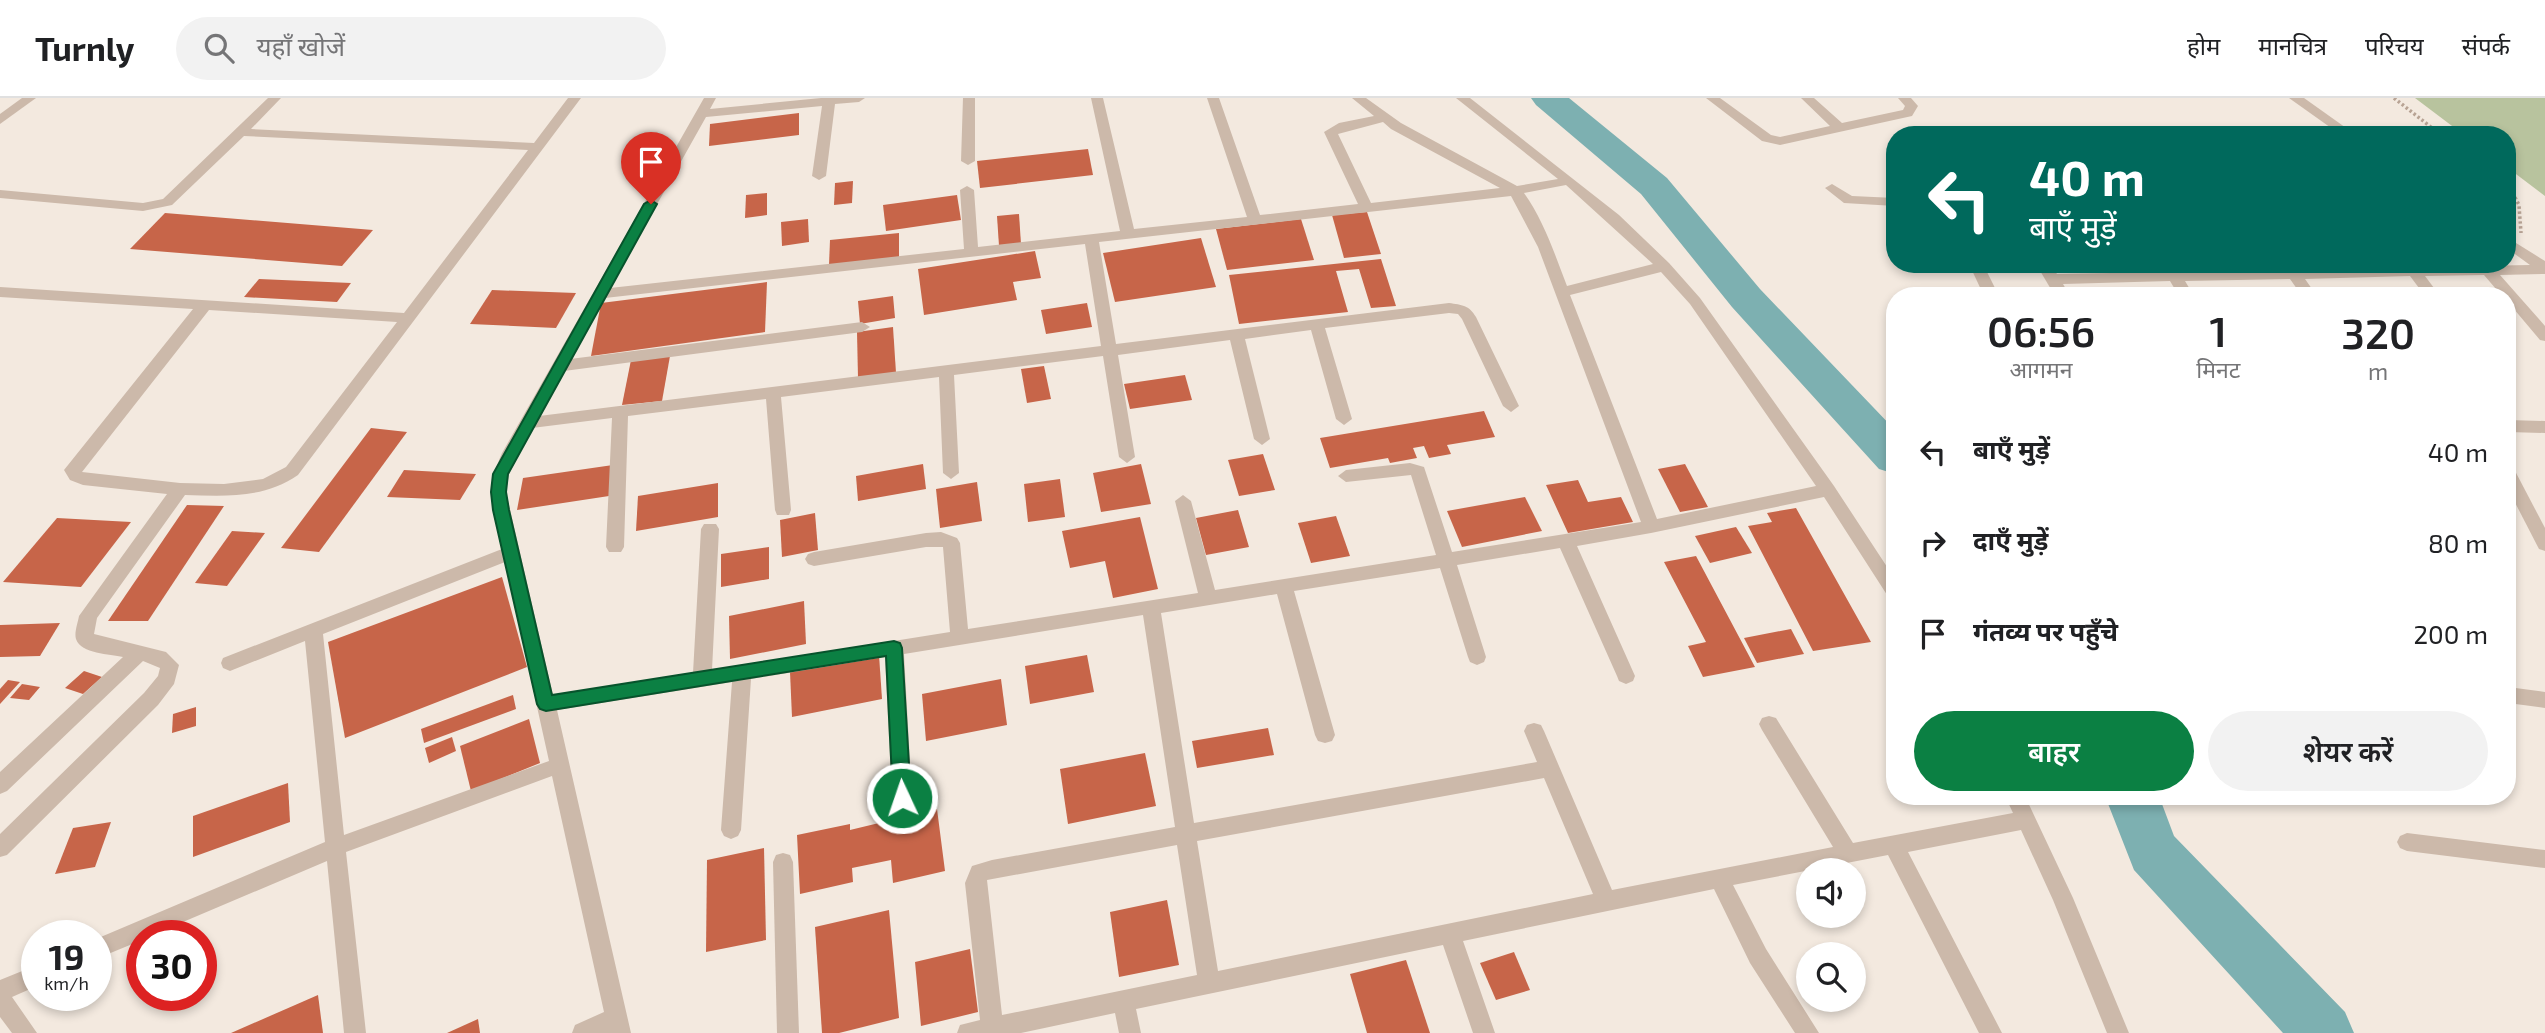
<!DOCTYPE html>
<html lang="hi">
<head>
<meta charset="utf-8">
<style>
  :root { --surface:#fff; --page:#f2f2f2; --text:#202124; --muted:#757577; --line:#e0e0e0; --accent:#0b8043 }
  body { margin:0; font-family:"Exo 2","Noto Sans Devanagari",sans-serif; background:var(--page); color:var(--text); height:100vh; display:flex; flex-direction:column; font-size:26px; white-space:nowrap }
  * { box-sizing:border-box; margin:0 }
  p { font-size:23px; color:var(--muted) }
  .icon { flex:none; width:38px; height:38px; fill:none; stroke:currentColor; stroke-width:2; stroke-linecap:round; stroke-linejoin:round }
  .map { position:relative; flex:1; overflow:hidden }
  .panel { position:absolute; left:1886px; top:189px; width:630px; height:518px; display:flex; flex-direction:column; background:var(--surface); border-radius:28px; box-shadow:0 4px 10px #0003 }
  .panel>* { flex:none }
  .top-card { position:absolute; left:1886px; top:28px; width:630px; height:147px; border-radius:28px; box-shadow:0 4px 10px #0003; background:#00695c; color:#fff; overflow:hidden }
  .fabs { position:absolute; left:1796px; top:760px; display:grid; gap:14px }
  .fabs a { display:grid; place-items:center; width:70px; height:70px; border-radius:50%; background:var(--surface); box-shadow:0 4px 10px #0003; font-size:35px }
  .speed { position:absolute; left:21px; top:822px; display:flex; gap:14px; font-size:35px; font-weight:700; text-align:center }
  .speed>* { display:grid; place-content:center; width:91px; height:91px; border-radius:50%; background:var(--surface); box-shadow:0 4px 10px #0003; line-height:1 }
  .speed small { font-size:18px; font-weight:400 }
  .speed .limit { border:10px solid #d22; background:#fff; color:#111 }
  .pin { position:absolute; display:grid; place-items:center; width:60px; height:60px; color:#fff; margin:-72px -30px; border-radius:50% 50% 50% 0; rotate:-45deg; box-shadow:0 0 7px #0007 }
  .pin .icon { rotate:45deg }
  .me { position:absolute; width:77px; margin:-38px; rotate:357deg; stroke-linejoin:round; filter:drop-shadow(0 0 5px #0008) }
  .turn { display:flex; align-items:center; gap:24px; height:147px; padding:0 28px; font-size:32px }
  .turn .icon { width:91px; height:91px; stroke-width:2.5 }
  .turn b { display:block; font-size:49px; line-height:60px }
  .eta { display:flex; justify-content:space-evenly; align-items:center; height:119px; text-align:center }
  .eta b { font-size:42px; font-weight:600; line-height:49px }
  .action { display:flex; gap:14px; margin-top:auto; padding:14px 28px }
  .action a { flex:1; height:80px; border-radius:42px; background:var(--accent); color:#fff; font-size:28px; font-weight:600; line-height:80px; text-align:center }
  .action a+a { background:var(--page); color:var(--text) }
  ul { padding:0; list-style:none }
  li { display:flex; align-items:center; gap:21px; height:91px; padding:0 28px }
  li div { flex:1 }
  li b { display:block; font-size:26px }
  li em { font-style:normal }
  header { display:flex; align-items:center; gap:42px; box-sizing:border-box; height:98px; padding:0 35px; background:var(--surface); border-bottom:2px solid var(--line) }
  header strong { font-size:33px }
  nav { display:flex; gap:38px; margin-inline-start:auto; font-size:24px }
  .search { width:490px; height:63px; background:var(--page); display:flex; align-items:center; gap:18px; box-sizing:border-box; padding:0 24px; border-radius:38px; color:var(--muted); font-size:26px }
  .map>svg:first-child { display:block }
</style>
</head>
<body>
<header>
<strong>Turnly</strong>
<div class="search"><svg class="icon" aria-label="search" viewBox="0 0 24 24"><circle cx="10" cy="10" r="6"/><path d="M15 15l6 6"/></svg>यहाँ खोजें</div>
<nav><a>होम</a><a>मानचित्र</a><a>परिचय</a><a>संपर्क</a></nav>
</header>
<div class="map">
<svg width="2545" height="935" viewBox="0 0 2545 935">
  <rect width="100%" height="100%" fill="#f3e9df"/>
  <path fill="#b8c39e" d="M2415 0H2545V98L2508 70V37H2464Z"/>
  <g fill="none" stroke-linecap="round" stroke-linejoin="round">
    <g fill="#7db0b1" fill-rule="evenodd">
      <path d="M1531 0H1569L1667 80 1760 191 1895 332V376L1879 371 1732 209 1641 96 1536 7Z"/>
      <path d="M2105 698H2159L2174 738 2345 914 2354 935H2283L2134 772Z"/>
    </g>
  </g>
  <g fill="#c76549">
    <path d="M799 15V37L709 48 710 26Z"/>
    <path d="M1088 51 1093 77 980 90 977 63Z"/>
    <path d="M853 83 852 105 834 107 835 85Z"/>
    <path d="M767 95V117L745 120 746 97Z"/>
    <path d="M957 97 961 122 886 133 883 107Z"/>
    <path d="M1367 114 1381 156 1344 160 1332 117Z"/>
    <path d="M165 115 373 132 342 168 130 151Z"/>
    <path d="M1019 116 1021 146 999 148 997 118Z"/>
    <path d="M808 121 809 144 782 148 781 124Z"/>
    <path d="M1301 121 1314 162 1227 172 1216 131Z"/>
    <path d="M899 135V159L829 167 830 142Z"/>
    <path d="M1201 140 1216 189 1115 204 1103 155Z"/>
    <path d="M1035 153 1041 180 1013 184 1017 202 924 217 918 171Z"/>
    <path d="M1381 161 1396 208 1371 210 1359 171 1336 173 1348 214 1239 226 1229 177Z"/>
    <path d="M259 181 351 185 337 204 244 199Z"/>
    <path d="M767 184 765 234 591 258 601 205Z"/>
    <path d="M492 192 576 195 556 230 470 226Z"/>
    <path d="M893 198 895 220 860 226 858 203Z"/>
    <path d="M1087 205 1092 229 1046 236 1041 212Z"/>
    <path d="M893 229 896 275 858 280 857 234Z"/>
    <path d="M670 258 662 303 622 307 631 262Z"/>
    <path d="M1044 268 1051 301 1027 305 1021 271Z"/>
    <path d="M1185 277 1192 302 1130 311 1124 286Z"/>
    <path d="M1484 313 1495 339 1447 347 1451 356 1429 360 1424 348 1413 350 1417 360 1390 365 1388 360 1330 370 1320 340Z"/>
    <path d="M371 330 407 334 319 454 281 450Z"/>
    <path d="M1263 356 1275 392 1239 398 1228 362Z"/>
    <path d="M923 366 926 391 858 403 856 378Z"/>
    <path d="M1141 366 1151 406 1101 414 1093 375Z"/>
    <path d="M1685 366 1708 409 1680 414 1658 371Z"/>
    <path d="M613 367 609 398 517 412 523 380Z"/>
    <path d="M404 372 476 376 460 402 387 399Z"/>
    <path d="M1060 381 1065 419 1028 424 1024 386Z"/>
    <path d="M1578 382 1588 404 1621 399 1633 424 1568 435 1546 387Z"/>
    <path d="M977 384 982 423 940 430 936 391Z"/>
    <path d="M718 385V419L636 433 638 398Z"/>
    <path d="M1525 399 1542 433 1462 449 1447 413Z"/>
    <path d="M187 407 224 408 148 523H108Z"/>
    <path d="M1796 410 1871 544 1813 553 1748 428 1772 424 1767 415Z"/>
    <path d="M1238 412 1249 449 1206 457 1196 420Z"/>
    <path d="M815 415 818 452 782 459 780 422Z"/>
    <path d="M1336 418 1350 458 1311 465 1298 425Z"/>
    <path d="M1140 419 1158 491 1113 500 1105 463 1070 470 1062 433Z"/>
    <path d="M57 420 131 424 81 489 3 484Z"/>
    <path d="M1736 429 1752 455 1710 465 1695 438Z"/>
    <path d="M232 433 265 435 227 488 195 485Z"/>
    <path d="M769 449V481L721 489V456Z"/>
    <path d="M1696 458 1755 569 1703 579 1688 548 1706 544 1664 464Z"/>
    <path d="M502 479 527 569 345 640 328 544Z"/>
    <path d="M804 503 806 546 730 561 729 518Z"/>
    <path d="M60 525 40 558 0 559V527Z"/>
    <path d="M1791 531 1804 556 1757 565 1744 540Z"/>
    <path d="M879 557 882 601 792 619 790 574Z"/>
    <path d="M1087 557 1094 594 1030 606 1025 568Z"/>
    <path d="M84 573 102 579 83 596 65 590Z"/>
    <path d="M1001 581 1007 627 926 643 922 596Z"/>
    <path d="M8 582 20 584 0 606V591Z"/>
    <path d="M22 586 40 589 29 602 10 600Z"/>
    <path d="M513 597 516 611 424 645 421 631Z"/>
    <path d="M196 609V628L172 635 173 616Z"/>
    <path d="M529 621 540 665 471 693 460 648Z"/>
    <path d="M1268 630 1274 657 1197 670 1192 643Z"/>
    <path d="M452 639 456 653 429 665 425 650Z"/>
    <path d="M1145 655 1156 708 1068 726 1060 671Z"/>
    <path d="M288 685 290 724 193 759V718Z"/>
    <path d="M937 711 945 773 893 785 891 762 852 770 853 784 800 796 797 737 850 726V732Z"/>
    <path d="M111 724 95 769 55 776 73 730Z"/>
    <path d="M764 750 766 842 706 854 707 762Z"/>
    <path d="M1167 802 1179 867 1119 879 1110 814Z"/>
    <path d="M889 812 899 920 839 935H822L815 829Z"/>
    <path d="M970 851 978 914 921 928 915 864Z"/>
    <path d="M1514 854 1530 892 1496 902 1480 865Z"/>
    <path d="M1406 862 1430 935H1367L1350 876Z"/>
    <path d="M318 897 323 935H231Z"/>
    <path d="M478 921 480 935H447Z"/>
  </g>
  <g fill="none" stroke-linecap="round" stroke-linejoin="round">
    <g stroke="#b8a394" stroke-width="3.5" stroke-dasharray="2.5 2.5" stroke-linecap="butt">
      <path d="M2394 0 2441 37"/>
      <path d="M2508 86 2519 107 2521 135"/>
    </g>
    <g fill="#ccb9aa" fill-rule="evenodd">
      <path d="M22 0H36L0 26V16Z"/>
      <path d="M268 0H281L251 31 534 45 568 0H581L298 377C263 401 225 398 185 397L97 520 94 536 166 554 179 567 174 586 158 607 7 757 0 759V736L144 595 158 578 160 570 143 563 7 693 0 696V674L123 559C110 556 81 556 76 541 74 535 78 524 79 518L167 396 83 387 70 382 64 372 193 211 0 199V189L404 215 528 52 244 38 172 107 143 113 0 100V92L143 105 163 101ZM209 212 397 224 286 369 263 381 224 386 180 385 82 374Z"/>
      <path d="M704 0H716L710 11 821 0H865L859 4 835 6 826 78 819 82 812 78 822 8 706 19 610 190 964 151 960 92 967 88 974 92 978 149 1120 133 1091 0H1103L1134 131 1247 119 1207 0H1219L1260 117 1358 106 1324 34 1339 25 1374 18 1352 0H1366L1401 25 1517 88 1558 81 1456 0H1470L1619 117 1669 165 1700 200 1834 388 1895 481V502L1889 500 1824 399 1651 435 1577 448 1635 578 1633 583 1626 586 1619 583 1617 578 1560 450 1457 467 1486 559 1484 564 1477 567 1470 564 1468 559 1440 470 1294 493 1335 637 1332 643 1325 645 1318 643 1315 637 1277 496 1161 515 1194 725 1537 664 1524 633 1527 627 1534 625 1541 627 1544 633 1612 792 1833 749 1762 632 1759 626 1762 620 1769 618 1776 620 1853 745 2013 715 2005 698H2025L2073 800 2129 935H2107L2053 802 2021 732 1908 754 2002 935H1979L1888 757 1733 787 1766 851 1819 935H1795L1750 865 1714 791 1463 843 1495 935H1473L1443 847 1136 911 1141 935H1119L1115 915 1021 935H957L960 927 980 922 965 785 972 768 992 762 1175 729 1143 517 904 556 912 700 909 706 902 709 895 706 892 700 885 559 751 581 741 732 738 738 731 741 724 738 721 732 732 584 557 612 631 935H572L575 927 604 914 552 678 346 754 366 935H344L327 763 150 838H142V842L96 861V841L325 744 305 543 230 573 223 570 221 565 223 560 502 451C493 411 484 395 502 355ZM1383 24 1391 31 1500 90 1371 105 1338 36ZM1566 87 1653 166 1567 188C1555 157 1544 123 1524 95ZM1511 98 1538 149 1641 424 1452 454 1424 369 1410 365 1346 372 1338 378 1346 384 1411 377 1436 457 1215 492 1191 403 1183 397 1175 403 1198 495 968 531 960 445 957 440 941 434 926 435 814 454 808 456 805 461 808 466 814 468 926 449H943L950 534 712 572 719 431 716 426H704L701 431 693 575 553 597 506 394 509 376 532 330 612 320 606 449 609 454H621L624 449 628 318 766 301 775 412 777 417H789L791 412 781 299 939 279 943 375 951 381 959 375 954 277 1103 258 1119 359 1127 365 1135 359 1118 257 1230 242 1254 341 1262 347 1270 341 1245 241 1311 232 1336 321 1344 327 1352 321 1325 230 1449 215 1458 216 1462 221 1503 308 1511 314 1519 308 1476 219C1469 207 1462 207 1449 205L1116 246 1099 144ZM1085 146 1101 248 539 318 564 273 862 234 870 229 862 224 570 261 605 200ZM1661 174 1690 206 1816 388 1657 421 1570 197ZM505 464 549 663 344 737 323 536ZM1544 680 1593 796 1218 873 1197 743ZM1177 747 1197 877 1002 917 987 782Z"/>
      <path d="M963 0H975V63L968 67 961 63Z"/>
      <path d="M1706 0H1720L1771 37 1780 39 1830 28 1801 0H1814L1842 25 1903 12 1905 8 1898 0H1911L1918 8 1912 18 1780 47 1762 43Z"/>
      <path d="M2289 0H2304L2356 37H2341Z"/>
      <path d="M1832 86 1852 98 1895 100V108L1844 105 1825 90Z"/>
      <path d="M2508 140 2545 163V176L2500 177 2545 228V243L2540 242 2508 204V198H2502L2484 177 2425 178 2440 198H2425L2410 178 2305 181 2317 198H2302L2290 181 2185 183 2194 198H2179L2170 183 2063 186 2070 198H2055L2036 166H2050L2057 176 2164 174 2159 166H2173L2178 174 2283 172 2284 166H2295L2298 171 2403 169V166H2415L2417 169 2530 167 2508 151Z"/>
      <path d="M1969 166H1983L1999 198H1984Z"/>
      <path d="M2508 322 2545 323V335L2508 334Z"/>
      <path d="M2508 369 2514 371 2545 430V453L2539 451 2508 391Z"/>
      <path d="M2508 589 2545 594V610L2508 605Z"/>
      <path d="M2407 735 2545 752V770L2407 753 2400 750 2397 744 2400 738Z"/>
      <path d="M783 755 790 757 793 764 799 935H777L773 764 776 757Z"/>
      <path d="M37 867V888L12 899 37 935H12L0 919V882Z"/>
    </g>
  </g>
  <path fill="#0b8043" stroke="#07532c" stroke-width="2" d="M651 102 657 106 508 376 506 394 509 412 552 597 894 543 900 545 902 550 911 700 908 705 902 708 895 705 893 700 886 558 546 613 540 611 537 606 493 412 491 394 493 376 644 106Z"/>
</svg>
<div class="fabs">
<a><svg class="icon" aria-label="sound" viewBox="0 0 24 24"><path d="M4 9h4l5-4v14l-5-4H4zM17 9q2 3 0 6"/></svg></a>
<a><svg class="icon" aria-label="search" viewBox="0 0 24 24"><circle cx="10" cy="10" r="6"/><path d="M15 15l6 6"/></svg></a>
</div>
<div class="speed"><div>19<small>km/h</small></div><div class="limit">30</div></div>
<div class="pin" style="left:651px;top:106px;background:#d93025"><svg class="icon" aria-label="arrive" viewBox="0 0 24 24"><path d="M6 21V4h12l-3 4 3 4H6"/></svg></div>
<svg class="me" style="left:902px;top:700px" viewBox="-20 -20 40 40"><circle r="17" fill="#0b8043" stroke="#fff" stroke-width="3"/><path d="M0-11L8 9 0 5-8 9z" fill="#fff"/></svg>
<div class="top-card">
<div class="turn"><svg class="icon" aria-label="left" viewBox="0 0 24 24"><path d="M17 20v-9H6M10 6l-5 5 5 5"/></svg><div><b>40 m</b>बाएँ मुड़ें</div></div>
</div>
<section class="panel">
<div class="eta">
<div><b>06:56</b><p>आगमन</p></div>
<div><b>1</b><p>मिनट</p></div>
<div><b>320</b><p>m</p></div>
</div>
<ul>
<li><svg class="icon" aria-label="left" viewBox="0 0 24 24"><path d="M17 20v-9H6M10 6l-5 5 5 5"/></svg><div><b>बाएँ मुड़ें</b></div><em>40 m</em></li>
<li><svg class="icon" aria-label="right" viewBox="0 0 24 24"><path d="M7 20v-9h11M14 6l5 5-5 5"/></svg><div><b>दाएँ मुड़ें</b></div><em>80 m</em></li>
<li><svg class="icon" aria-label="arrive" viewBox="0 0 24 24"><path d="M6 21V4h12l-3 4 3 4H6"/></svg><div><b>गंतव्य पर पहुँचे</b></div><em>200 m</em></li>
</ul>
<div class="action"><a>बाहर</a><a>शेयर करें</a></div>
</section>
</div>
</body>
</html>
